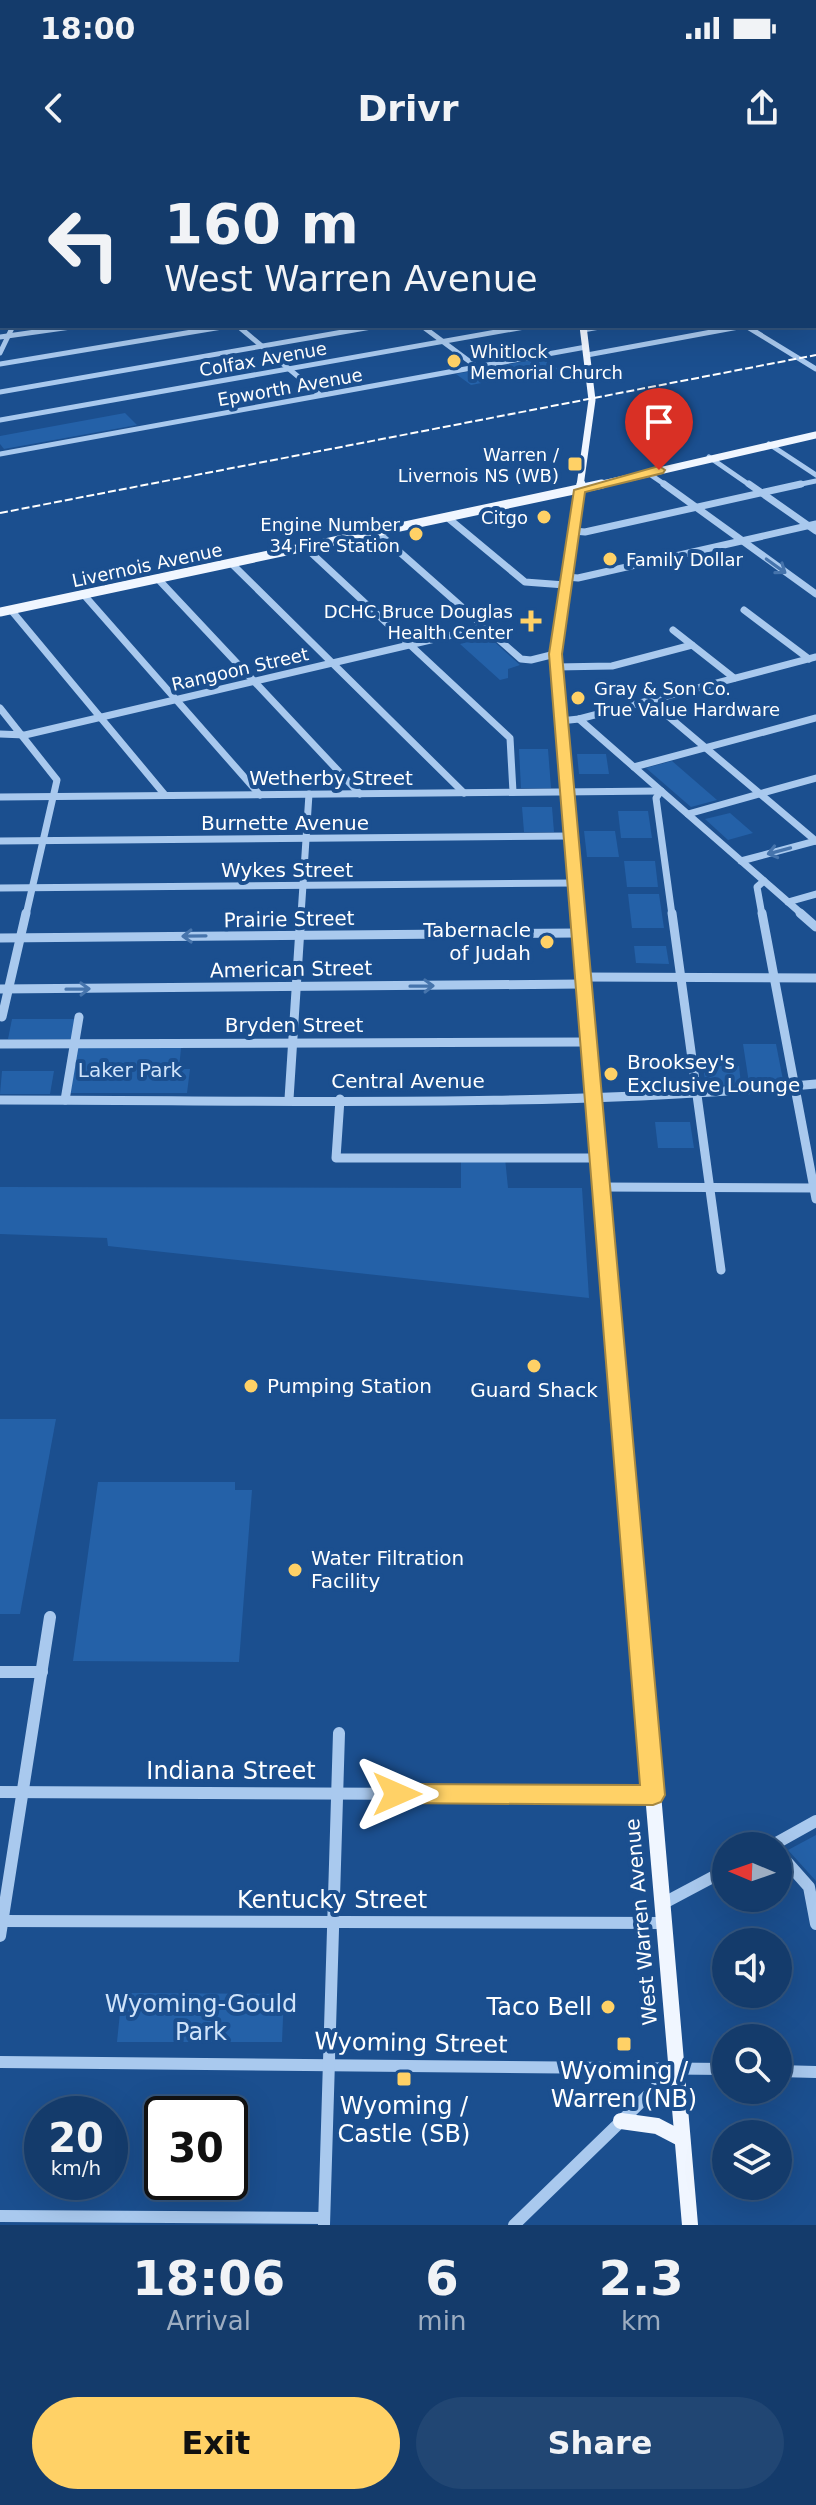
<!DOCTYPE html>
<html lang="en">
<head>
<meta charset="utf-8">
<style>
  :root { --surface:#143b6b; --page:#214673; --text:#f1f3f6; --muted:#9dadc1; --line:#33557e; --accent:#ffd166 }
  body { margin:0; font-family:"DejaVu Sans",sans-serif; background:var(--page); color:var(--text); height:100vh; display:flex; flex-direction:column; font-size:30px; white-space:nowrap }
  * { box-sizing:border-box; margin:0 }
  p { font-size:26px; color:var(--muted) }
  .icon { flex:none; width:44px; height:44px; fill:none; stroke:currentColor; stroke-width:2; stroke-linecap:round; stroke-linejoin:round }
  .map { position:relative; height:2065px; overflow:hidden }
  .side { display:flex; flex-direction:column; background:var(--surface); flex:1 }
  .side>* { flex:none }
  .guide { position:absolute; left:0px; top:0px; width:816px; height:168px; box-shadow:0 8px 32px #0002,0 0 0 2px var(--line); background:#143b6b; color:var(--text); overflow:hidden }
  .needle { width:52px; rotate:272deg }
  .buttons { position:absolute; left:712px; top:1672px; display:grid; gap:16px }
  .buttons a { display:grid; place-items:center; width:80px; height:80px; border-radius:50%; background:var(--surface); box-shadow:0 8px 32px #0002,0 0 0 2px var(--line); font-size:40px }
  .speed { position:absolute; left:24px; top:1936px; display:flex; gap:16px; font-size:40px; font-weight:700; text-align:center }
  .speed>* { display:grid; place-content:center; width:104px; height:104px; border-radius:50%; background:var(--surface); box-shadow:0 8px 32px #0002,0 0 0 2px var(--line); line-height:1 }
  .speed small { font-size:20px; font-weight:400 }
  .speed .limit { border:4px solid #111; border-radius:12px; background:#fff; color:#111 }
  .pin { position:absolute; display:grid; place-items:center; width:68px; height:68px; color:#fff; margin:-82px -34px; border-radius:50% 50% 50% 0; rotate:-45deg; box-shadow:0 0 8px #0007 }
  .pin .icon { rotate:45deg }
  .me { position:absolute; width:88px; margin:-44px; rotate:90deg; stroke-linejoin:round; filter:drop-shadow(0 0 6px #0008) }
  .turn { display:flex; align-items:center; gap:28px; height:168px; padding:0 32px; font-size:36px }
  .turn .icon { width:104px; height:104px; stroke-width:2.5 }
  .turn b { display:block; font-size:56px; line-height:68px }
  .eta { display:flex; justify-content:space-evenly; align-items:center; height:136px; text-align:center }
  .eta b { font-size:48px; font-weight:800; line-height:56px }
  .cta { display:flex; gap:16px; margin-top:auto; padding:16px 32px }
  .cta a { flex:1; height:92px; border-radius:48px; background:var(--accent); color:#111; font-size:32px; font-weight:800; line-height:92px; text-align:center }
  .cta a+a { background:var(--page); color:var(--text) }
  .status { display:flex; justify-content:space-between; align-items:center; height:56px; padding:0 40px; background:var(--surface); direction:ltr }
  .status svg { height:22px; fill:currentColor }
  header { display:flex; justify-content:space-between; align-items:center; height:104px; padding:0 32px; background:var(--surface); font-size:36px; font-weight:800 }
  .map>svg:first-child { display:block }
</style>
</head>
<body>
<div class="status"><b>18:00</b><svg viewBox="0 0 49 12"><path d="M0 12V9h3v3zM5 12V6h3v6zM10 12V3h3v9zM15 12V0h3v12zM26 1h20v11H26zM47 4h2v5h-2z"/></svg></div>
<header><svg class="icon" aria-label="back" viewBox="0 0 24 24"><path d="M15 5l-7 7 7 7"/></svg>Drivr<svg class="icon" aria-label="share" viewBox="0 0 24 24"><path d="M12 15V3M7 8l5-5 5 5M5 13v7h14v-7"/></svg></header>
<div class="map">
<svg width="816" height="2065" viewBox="0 0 816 2065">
  <rect width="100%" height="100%" fill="#1b4f8f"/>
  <g fill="#2461a8">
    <path d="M543 198 558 209 471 225 456 214Z"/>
    <path d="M125 253 137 265 4 289 0 284V276Z"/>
    <path d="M489 477 520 505 508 509V518L500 520 460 484Z"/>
    <path d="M519 589H548L551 628H521Z"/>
    <path d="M577 594H606L609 614H579Z"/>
    <path d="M672 601 717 640 691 647 646 608Z"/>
    <path d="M522 647H552L554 672H524Z"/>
    <path d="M618 651H648L652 678H621Z"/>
    <path d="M730 653 753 673 728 680 705 659Z"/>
    <path d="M584 671H615L619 697H587Z"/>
    <path d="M624 701H655L658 727H627Z"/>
    <path d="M628 734H659L664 768H632Z"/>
    <path d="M634 786H666L669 804 636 803Z"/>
    <path d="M12 859H75L72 879H8Z"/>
    <path d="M743 884H776L783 920 749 923Z"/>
    <path d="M78 888H181L179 909H190L187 933H70Z"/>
    <path d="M703 906H739L741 924 706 927Z"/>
    <path d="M2 911H54L50 934H0Z"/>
    <path d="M655 962H690L694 988H658Z"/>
    <path d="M461 998H505L508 1028H582L589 1138 108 1086 107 1078 0 1074V1027L461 1028Z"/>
    <path d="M0 1259H56L20 1454H0Z"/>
    <path d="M98 1322H235V1330H252L239 1502 73 1501Z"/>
    <path d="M816 1675V1721L788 1690Z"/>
    <path d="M122 1833 284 1834 282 1882H117Z"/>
  </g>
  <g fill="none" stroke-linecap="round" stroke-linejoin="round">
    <g stroke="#a9c9ee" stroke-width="5">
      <path d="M472 0 475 2"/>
      <path d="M775 0 779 2"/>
      <path d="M0 1 82 2"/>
      <path d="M754 2 766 0"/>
      <path d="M238 166 320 235"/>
      <path d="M422 166 477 207"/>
      <path d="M746 166 816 209"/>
      <path d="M583 170 605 166"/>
      <path d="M0 177 78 166"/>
      <path d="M0 193 13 166"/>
      <path d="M587 195 744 166"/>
      <path d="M0 204 228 166"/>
      <path d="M0 232 377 166"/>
      <path d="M0 260 530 166"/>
      <path d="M769 284 816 315"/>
      <path d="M0 294 586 187"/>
      <path d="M709 297 751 326"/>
      <path d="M648 313 667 326"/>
      <path d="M792 326 816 321"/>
    </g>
    <g stroke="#a9c9ee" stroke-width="7">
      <path d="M664 324 816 434"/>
      <path d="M749 324 816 371"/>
      <path d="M448 358 525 422 565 425"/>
      <path d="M574 371 585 372 801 324"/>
      <path d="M378 373 521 499 531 500 555 494"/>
      <path d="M306 388 510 578 513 632"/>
      <path d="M232 404 464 633"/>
      <path d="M567 417 578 418 816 364"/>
      <path d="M158 419 360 634"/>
      <path d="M84 435 260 635"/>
      <path d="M11 450 165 635"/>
      <path d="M744 450 809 499"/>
      <path d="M673 470 734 518"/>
      <path d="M556 507 612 506 692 485"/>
      <path d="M649 540 816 681"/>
      <path d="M0 548 57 620 26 755"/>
      <path d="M579 559 803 755"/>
      <path d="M560 561 579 559 816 497"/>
      <path d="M0 574 25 575 486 467"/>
      <path d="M634 607 816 558"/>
      <path d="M661 631 656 638 672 755"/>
      <path d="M0 637 661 631"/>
      <path d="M688 654 816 618"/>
      <path d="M0 681 570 676"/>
      <path d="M741 701 816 681"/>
      <path d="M0 728 574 723"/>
      <path d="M788 742 816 734"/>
      <path d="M301 755 309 634"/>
      <path d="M762 755 757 727 764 721"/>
    </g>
    <g stroke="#a9c9ee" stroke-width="9">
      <path d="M672 753 721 1110"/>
      <path d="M762 753 816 1039"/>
      <path d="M800 753 816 767"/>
      <path d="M0 778 578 773"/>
      <path d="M582 817 816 818"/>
      <path d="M0 829 582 824"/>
      <path d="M2 857 26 753"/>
      <path d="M0 884 588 882"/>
      <path d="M289 939 301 753"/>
      <path d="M340 939 336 998H598"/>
      <path d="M0 940C272 940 545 949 816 924"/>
      <path d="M65 940 79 857"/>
      <path d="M600 1027 816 1028"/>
    </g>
    <g stroke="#a9c9ee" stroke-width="12">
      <path d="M0 1512H42"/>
      <path d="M0 1632 653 1635"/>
      <path d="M771 1686 816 1661"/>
      <path d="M778 1692 809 1727 816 1764"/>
      <path d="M662 1744 726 1710"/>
      <path d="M0 1761 663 1763"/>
      <path d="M0 1776 50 1457"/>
      <path d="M0 1902 726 1909"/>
      <path d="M778 1911 816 1912"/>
      <path d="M0 2056 324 2058"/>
      <path d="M324 2065 339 1573"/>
      <path d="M514 2065 676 1908"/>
    </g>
    <g stroke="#f0f6ff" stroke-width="7">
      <path d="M582 0 589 2"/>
      <path d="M654 0 661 2"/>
      <path d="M580 326 592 240 583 166"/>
      <path d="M594 326 816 275"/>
    </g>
    <g stroke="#f0f6ff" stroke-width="9">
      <path d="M0 452 602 324"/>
      <path d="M577 755 556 507 581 324"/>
    </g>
    <path stroke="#f0f6ff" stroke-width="12" d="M577 753 626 1321"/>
    <g stroke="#f0f6ff" stroke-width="16">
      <path d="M626 1319 690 2065"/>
      <path d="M621 1961 657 1966 682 1979"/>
    </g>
    <rect fill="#fff" fill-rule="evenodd" x="814" y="51" width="2" height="5"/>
    <path stroke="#fff" stroke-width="2" stroke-dasharray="8 3" stroke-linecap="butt" d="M0 353 816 195"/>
  </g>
  <defs><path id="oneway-shaft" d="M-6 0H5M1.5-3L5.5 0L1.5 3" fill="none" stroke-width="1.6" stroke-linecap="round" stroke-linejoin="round" transform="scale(2)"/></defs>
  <g stroke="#4674ac">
    <use href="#oneway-shaft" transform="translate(776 406) rotate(36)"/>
    <use href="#oneway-shaft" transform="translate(779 691) rotate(165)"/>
    <use href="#oneway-shaft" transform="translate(194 776) rotate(179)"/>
    <use href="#oneway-shaft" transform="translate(422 826) rotate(-1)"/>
    <use href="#oneway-shaft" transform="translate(78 829) rotate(-1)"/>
  </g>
  <path fill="#ffd166" stroke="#a68842" stroke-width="2" d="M659 306 665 310 663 313 585 332 562 494 665 1635 661 1642 653 1645 397 1643 389 1641 385 1634 389 1627 397 1624 640 1625 549 494 574 330Z"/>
  <g fill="#ffd166" stroke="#1b4f8f" stroke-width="3">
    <circle cx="454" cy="201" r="8"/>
    <rect x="567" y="296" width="16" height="16" rx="4"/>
    <circle cx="544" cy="357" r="8"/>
    <circle cx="416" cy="374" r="8"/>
    <circle cx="610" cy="399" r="8"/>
    <path d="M527 449h8v8h8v8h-8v8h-8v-8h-8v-8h8z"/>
    <circle cx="578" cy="538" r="8"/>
    <circle cx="547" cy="782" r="8"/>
    <circle cx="611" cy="914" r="8"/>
    <circle cx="534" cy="1206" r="8"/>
    <circle cx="251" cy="1226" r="8"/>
    <circle cx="295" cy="1410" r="8"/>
    <circle cx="608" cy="1847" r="8"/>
    <rect x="616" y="1876" width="16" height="16" rx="4"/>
    <rect x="396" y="1911" width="16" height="16" rx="4"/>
  </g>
  <g text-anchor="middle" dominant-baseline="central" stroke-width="8" stroke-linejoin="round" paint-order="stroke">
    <g font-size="18" fill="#fff" stroke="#1b4f8f" text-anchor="end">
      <text x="470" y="191" text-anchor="start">Whitlock<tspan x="470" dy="21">Memorial Church</tspan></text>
      <text x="559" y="294">Warren /<tspan x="559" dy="21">Livernois NS (WB)</tspan></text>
      <text x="528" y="357">Citgo</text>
      <text x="400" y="364">Engine Number<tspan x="400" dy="21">34 Fire Station</tspan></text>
      <text x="626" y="399" text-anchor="start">Family Dollar</text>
      <text x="513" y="451">DCHC Bruce Douglas<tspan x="513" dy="21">Health Center</tspan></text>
      <text x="594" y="528" text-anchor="start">Gray &amp; Son Co.<tspan x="594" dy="21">True Value Hardware</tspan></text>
    </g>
    <g font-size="18" fill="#fff" stroke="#1b4f8f">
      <text transform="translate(263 199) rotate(-10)">Colfax Avenue</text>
      <text transform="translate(290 227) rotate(-10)">Epworth Avenue</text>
      <text transform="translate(147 405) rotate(-12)">Livernois Avenue</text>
      <text transform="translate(240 509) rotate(-13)">Rangoon Street</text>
    </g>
    <g font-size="20" fill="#fff" stroke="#1b4f8f">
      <text x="331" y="618">Wetherby Street</text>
      <text x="285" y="663">Burnette Avenue</text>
      <text x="287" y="710">Wykes Street</text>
      <text transform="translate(289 759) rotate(-1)">Prairie Street</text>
      <text transform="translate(291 809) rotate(-1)">American Street</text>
      <text x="294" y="865">Bryden Street</text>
      <text x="408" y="921">Central Avenue</text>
      <text transform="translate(641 1762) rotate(-95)">West Warren Avenue</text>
    </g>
    <g font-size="20" fill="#fff" stroke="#1b4f8f" text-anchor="start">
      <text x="531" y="770" text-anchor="end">Tabernacle<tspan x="531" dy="23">of Judah</tspan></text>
      <text x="627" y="902">Brooksey's<tspan x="627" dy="23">Exclusive Lounge</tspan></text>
      <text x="267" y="1226">Pumping Station</text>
      <text x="534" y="1230" text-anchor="middle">Guard Shack</text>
      <text x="311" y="1398">Water Filtration<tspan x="311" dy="23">Facility</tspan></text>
    </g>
    <g font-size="20" fill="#cfe3fa" stroke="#1b4f8f">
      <text x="130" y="910">Laker Park</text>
    </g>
    <g font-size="24" fill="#fff" stroke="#1b4f8f">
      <text x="231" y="1611">Indiana Street</text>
      <text x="332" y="1740">Kentucky Street</text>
      <text transform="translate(411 1883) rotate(1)">Wyoming Street</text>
    </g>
    <g font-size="24" fill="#cfe3fa" stroke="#1b4f8f">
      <text x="201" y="1844">Wyoming-Gould<tspan x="201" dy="28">Park</tspan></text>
    </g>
    <g font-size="24" fill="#fff" stroke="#1b4f8f">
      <text x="592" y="1847" text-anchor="end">Taco Bell</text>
      <text x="624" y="1911">Wyoming /<tspan x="624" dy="28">Warren (NB)</tspan></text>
      <text x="404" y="1946">Wyoming /<tspan x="404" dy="28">Castle (SB)</tspan></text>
    </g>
  </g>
</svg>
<div class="buttons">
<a><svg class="needle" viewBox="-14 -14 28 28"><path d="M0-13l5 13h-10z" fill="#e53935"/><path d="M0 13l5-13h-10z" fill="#9dadc1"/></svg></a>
<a><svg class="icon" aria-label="sound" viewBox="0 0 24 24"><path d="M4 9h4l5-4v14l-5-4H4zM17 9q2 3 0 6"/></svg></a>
<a><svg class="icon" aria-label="search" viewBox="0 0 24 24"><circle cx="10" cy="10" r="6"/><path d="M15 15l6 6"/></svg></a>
<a><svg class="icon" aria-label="layers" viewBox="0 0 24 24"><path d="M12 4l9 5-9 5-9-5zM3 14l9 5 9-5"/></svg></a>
</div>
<div class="speed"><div>20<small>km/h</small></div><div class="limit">30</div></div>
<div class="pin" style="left:659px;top:310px;background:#d93025"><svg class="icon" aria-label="arrive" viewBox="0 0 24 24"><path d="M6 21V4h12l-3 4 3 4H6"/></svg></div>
<svg class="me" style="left:397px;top:1634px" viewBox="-20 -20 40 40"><path d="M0-17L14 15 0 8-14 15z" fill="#ffd166" stroke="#fff" stroke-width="4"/></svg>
<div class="guide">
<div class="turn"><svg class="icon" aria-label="left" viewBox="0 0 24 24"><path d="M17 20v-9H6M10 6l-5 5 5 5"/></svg><div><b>160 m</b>West Warren Avenue</div></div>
</div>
</div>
<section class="side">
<div class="eta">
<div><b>18:06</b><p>Arrival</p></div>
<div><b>6</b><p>min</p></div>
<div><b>2.3</b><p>km</p></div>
</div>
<div class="cta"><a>Exit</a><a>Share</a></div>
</section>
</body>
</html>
